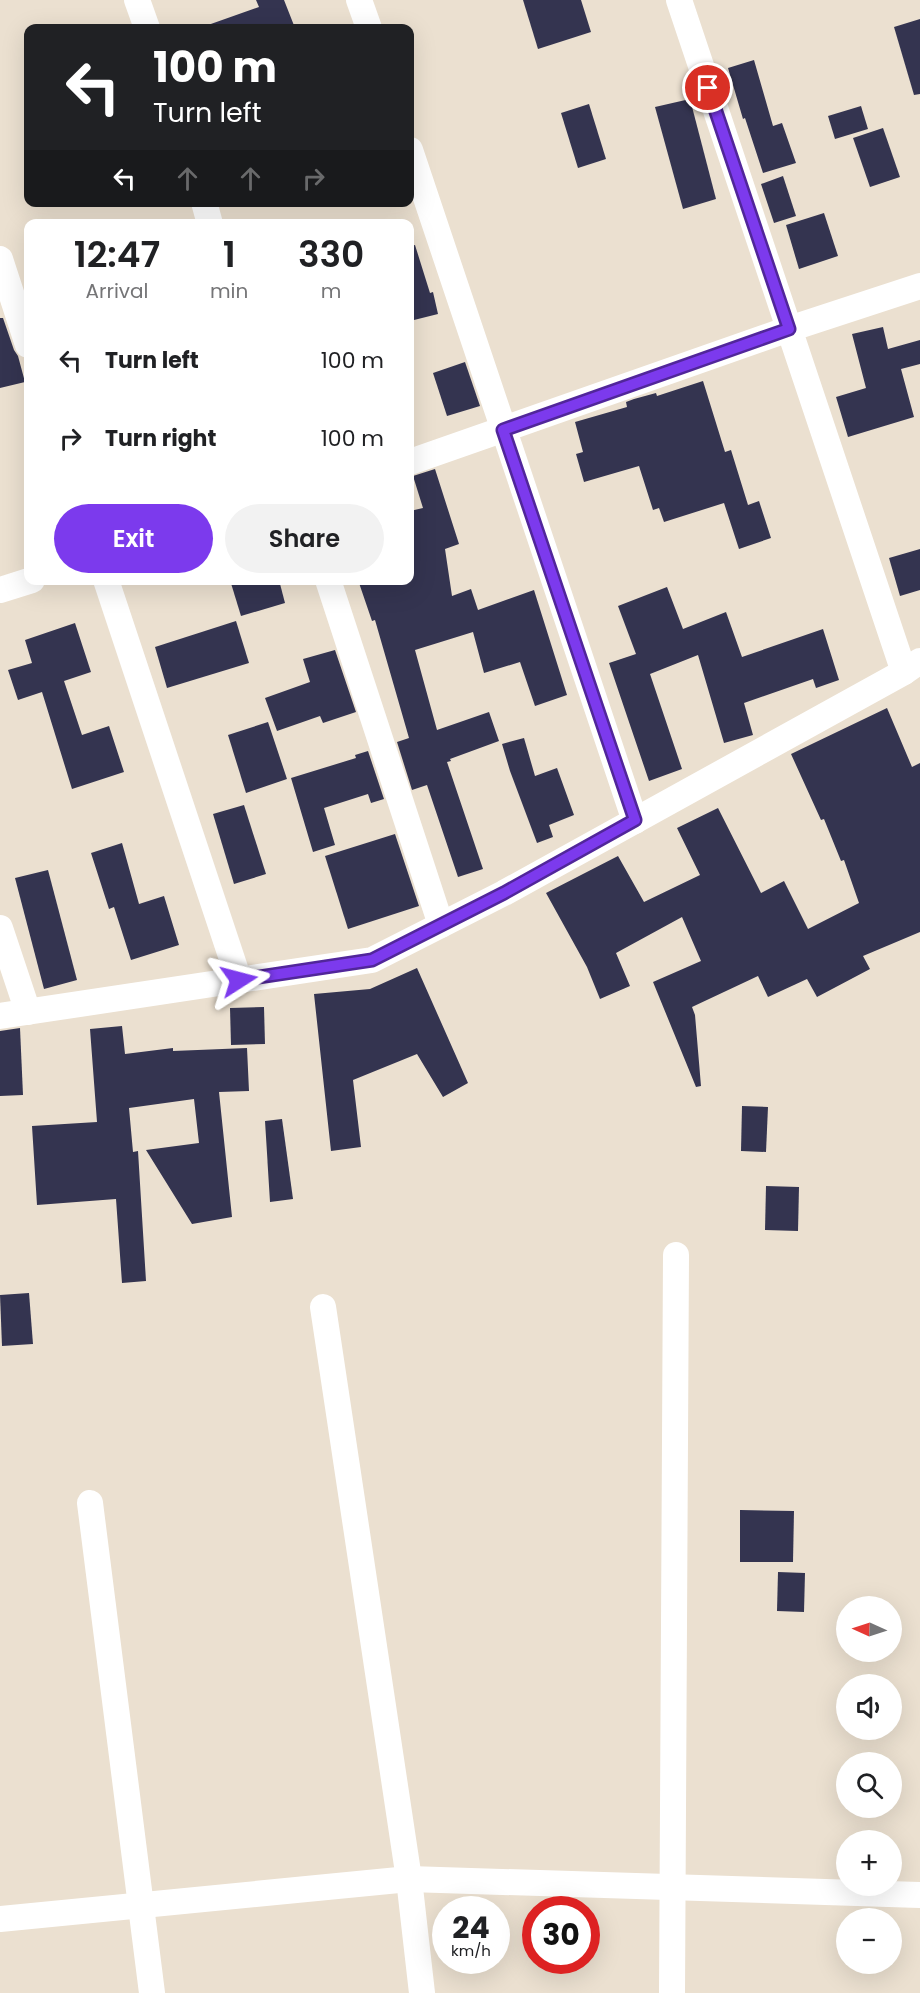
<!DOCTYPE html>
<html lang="en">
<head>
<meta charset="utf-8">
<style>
  :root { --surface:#fff; --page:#f2f2f2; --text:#202124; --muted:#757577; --accent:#7c3aed }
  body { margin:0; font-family:Poppins,sans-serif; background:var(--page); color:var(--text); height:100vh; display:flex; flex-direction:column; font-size:22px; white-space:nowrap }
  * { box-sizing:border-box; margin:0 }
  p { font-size:20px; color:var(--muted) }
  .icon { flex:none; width:33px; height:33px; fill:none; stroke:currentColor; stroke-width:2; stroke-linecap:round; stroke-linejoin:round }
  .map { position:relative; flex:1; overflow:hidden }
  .drawer { position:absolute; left:24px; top:219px; width:390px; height:366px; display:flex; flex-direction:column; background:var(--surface); border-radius:12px; box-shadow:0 6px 24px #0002 }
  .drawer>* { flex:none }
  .banner { position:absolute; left:24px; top:24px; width:390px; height:183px; border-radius:12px; box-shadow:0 6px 24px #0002; background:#202124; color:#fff; overflow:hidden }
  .needle { width:39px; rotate:273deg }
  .buttons { position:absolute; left:836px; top:1596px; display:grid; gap:12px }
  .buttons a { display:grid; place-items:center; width:66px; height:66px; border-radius:50%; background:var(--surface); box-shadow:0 6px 24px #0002; font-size:30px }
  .speed { position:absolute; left:432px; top:1896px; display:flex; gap:12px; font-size:30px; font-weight:700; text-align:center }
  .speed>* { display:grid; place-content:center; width:78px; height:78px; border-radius:50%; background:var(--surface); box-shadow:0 6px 24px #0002; line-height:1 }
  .speed small { font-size:15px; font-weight:400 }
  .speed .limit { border:9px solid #d22; background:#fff; color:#111 }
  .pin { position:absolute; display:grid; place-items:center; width:51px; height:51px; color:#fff; margin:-26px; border:3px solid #fff; border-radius:50%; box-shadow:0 2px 6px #0007 }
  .me { position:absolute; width:66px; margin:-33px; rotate:81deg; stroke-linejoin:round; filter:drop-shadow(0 0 4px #0008) }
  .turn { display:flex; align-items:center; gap:21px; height:126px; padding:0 30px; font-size:27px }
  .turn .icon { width:78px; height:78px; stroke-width:2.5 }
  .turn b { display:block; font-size:42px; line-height:51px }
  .lanes { display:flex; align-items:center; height:57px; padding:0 30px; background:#0003; justify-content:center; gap:30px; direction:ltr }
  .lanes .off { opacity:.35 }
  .eta { display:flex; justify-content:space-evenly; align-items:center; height:102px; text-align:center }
  .eta b { font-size:36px; font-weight:600; line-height:42px }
  .button { display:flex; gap:12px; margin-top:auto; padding:12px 30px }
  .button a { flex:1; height:69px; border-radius:36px; background:var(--accent); color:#fff; font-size:24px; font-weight:600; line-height:69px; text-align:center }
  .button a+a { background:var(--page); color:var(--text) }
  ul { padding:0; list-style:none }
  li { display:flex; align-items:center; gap:18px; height:78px; padding:0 30px }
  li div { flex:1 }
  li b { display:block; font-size:22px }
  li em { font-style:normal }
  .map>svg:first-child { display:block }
</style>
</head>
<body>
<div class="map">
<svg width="920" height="1993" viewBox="0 0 920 1993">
  <rect width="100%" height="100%" fill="#ebe0d0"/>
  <g fill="#343450">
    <path d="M256 0H284L295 28H208V25L259 7Z"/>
    <path d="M523 0H581L591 32 538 49Z"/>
    <path d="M920 19V94L914 95 894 27Z"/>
    <path d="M754 60 773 126 782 123 796 163 763 173 745 118 743 119 728 68Z"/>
    <path d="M690 99 716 199 683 209 655 107Z"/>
    <path d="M589 104 606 159 578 168 561 113Z"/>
    <path d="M861 106 868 129 835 139 828 116Z"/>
    <path d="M883 128 900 177 870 187 853 138Z"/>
    <path d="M783 176 796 216 774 223 761 184Z"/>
    <path d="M824 213 838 256 799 269 786 225Z"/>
    <path d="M415 245 430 293 433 292 438 314 410 321V246Z"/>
    <path d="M0 318H3L14 350 18 356 25 382 0 388Z"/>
    <path d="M883 327 888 349 920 340V364L901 369 914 417 848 437 836 397 866 388 852 334Z"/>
    <path d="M465 362 480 406 447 416 433 373Z"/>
    <path d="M703 381 725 452 731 450 748 505 759 501 771 538 739 549 724 503 664 522 659 508 653 510 639 466 584 482 576 454 583 452 575 422 627 407 626 402 634 399 656 393 657 396Z"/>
    <path d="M435 469 459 544 445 549 452 596 471 589 478 610 534 590 567 695 535 706 520 662 484 673 473 632 415 650 437 730 489 712 499 741 450 759 451 761 447 762 483 869 458 877 427 785 412 790 397 742 409 738 375 620 372 621 358 580H410V511L423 508 413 476Z"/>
    <path d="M920 549V590L900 596 889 558Z"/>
    <path d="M230 580H279L285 603 241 616Z"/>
    <path d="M667 587 683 629 726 612 742 657 823 629 839 680 816 688 813 679 744 703 753 735 724 743 698 655 650 674 682 769 649 781 609 663 636 654 618 606Z"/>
    <path d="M236 621 249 663 167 688 155 647Z"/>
    <path d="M75 623 91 672 64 681 82 735 109 726 124 772 72 789 42 692 18 700 8 670 32 663 25 640Z"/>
    <path d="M335 650 356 712 323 723 320 716 277 731 265 698 310 682 303 659Z"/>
    <path d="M887 708 912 767 920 763V932L863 956 870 969 817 997 807 979 768 997 758 976 692 1007 695 1015 701 1086 696 1087 653 982 701 961 682 917 616 953 630 986 600 999 587 967 546 893 618 856 644 902 700 875 677 828 718 808 761 893 784 881 808 929 859 903 844 860 841 861 824 819 821 820 791 754Z"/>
    <path d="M268 722 287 779 246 793 228 735Z"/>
    <path d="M524 738 535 776 557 768 574 815 549 825 553 837 537 843 510 771 502 744Z"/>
    <path d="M368 751 384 799 371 803 368 794 324 808 335 845 313 852 291 778 356 758 355 755Z"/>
    <path d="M244 805 266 874 234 884 213 814Z"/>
    <path d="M395 834 419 906 348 929 325 856Z"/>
    <path d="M122 843 139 904 164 896 179 945 131 960 114 907 109 909 91 853Z"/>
    <path d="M48 870 77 980 44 989 15 878Z"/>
    <path d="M417 968 468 1083 443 1097 417 1054 353 1080 361 1147 331 1151 314 994 370 989Z"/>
    <path d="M264 1007 265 1044 231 1045 230 1008Z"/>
    <path d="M122 1026 125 1054 173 1048V1051L247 1048 249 1091 219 1092 232 1217 192 1224 146 1150 199 1143 194 1099 129 1108 133 1152 138 1151 146 1281 122 1283 116 1199 37 1205 32 1126 97 1122 90 1029Z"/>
    <path d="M20 1028 23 1095 0 1096V1031Z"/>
    <path d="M742 1106 768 1107 766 1152 741 1151Z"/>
    <path d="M282 1119 293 1199 270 1202 265 1121Z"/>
    <path d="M766 1186 799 1187 798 1231 765 1230Z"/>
    <path d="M29 1293 33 1344 2 1346 0 1295Z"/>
    <path d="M740 1510 794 1511 793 1562H740Z"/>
    <path d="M778 1572 805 1573 804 1612 777 1611Z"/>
  </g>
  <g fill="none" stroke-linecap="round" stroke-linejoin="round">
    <g stroke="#fff" stroke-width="26">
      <path d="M137 0 147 28"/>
      <path d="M359 0 369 28"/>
      <path d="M679 0 904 672"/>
      <path d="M410 150 635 821"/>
      <path d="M204 202 210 224"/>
      <path d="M0 259 28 345"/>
      <path d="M410 462 789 329 920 286"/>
      <path d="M106 580 239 980"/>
      <path d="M328 580 441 925"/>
      <path d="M0 590 32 580"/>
      <path d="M0 928 28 1012"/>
      <path d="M0 1016 372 960 504 893 904 672 920 661"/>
      <path d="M323 1307 409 1879 422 1993"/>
      <path d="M90 1503 152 1993"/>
      <path d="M0 1919 409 1879 920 1895"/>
      <path d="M672 1993 676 1255"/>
    </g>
  </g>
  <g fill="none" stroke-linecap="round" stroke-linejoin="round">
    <g stroke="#51269a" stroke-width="15">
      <path id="route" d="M239 980 372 960 504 893 635 820 503 430 789 329 708 88"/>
    </g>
    <use href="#route" stroke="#7c3aed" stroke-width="10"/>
  </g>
</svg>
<div class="buttons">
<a><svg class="needle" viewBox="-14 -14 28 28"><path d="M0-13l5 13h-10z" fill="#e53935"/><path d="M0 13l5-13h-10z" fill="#757577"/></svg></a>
<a><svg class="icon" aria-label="sound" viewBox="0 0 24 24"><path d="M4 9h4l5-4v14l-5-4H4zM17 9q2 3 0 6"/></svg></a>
<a><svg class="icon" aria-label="search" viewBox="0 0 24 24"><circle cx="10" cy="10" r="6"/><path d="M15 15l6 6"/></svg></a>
<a>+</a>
<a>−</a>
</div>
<div class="speed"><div>24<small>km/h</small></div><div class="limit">30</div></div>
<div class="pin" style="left:708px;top:88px;background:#d93025"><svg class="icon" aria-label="arrive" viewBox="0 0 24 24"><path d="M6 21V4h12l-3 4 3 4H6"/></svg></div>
<svg class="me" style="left:239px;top:980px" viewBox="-20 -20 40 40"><path d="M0-17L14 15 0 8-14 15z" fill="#7c3aed" stroke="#fff" stroke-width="4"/></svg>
<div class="banner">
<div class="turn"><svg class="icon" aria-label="left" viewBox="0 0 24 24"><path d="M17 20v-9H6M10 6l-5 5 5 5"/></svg><div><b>100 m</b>Turn left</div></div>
<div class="lanes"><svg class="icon" aria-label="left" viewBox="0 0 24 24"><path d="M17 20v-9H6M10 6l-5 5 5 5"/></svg><svg class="icon off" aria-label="ahead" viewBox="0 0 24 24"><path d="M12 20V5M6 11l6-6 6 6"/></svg><svg class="icon off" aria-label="ahead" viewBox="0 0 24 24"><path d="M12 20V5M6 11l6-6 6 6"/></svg><svg class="icon off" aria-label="right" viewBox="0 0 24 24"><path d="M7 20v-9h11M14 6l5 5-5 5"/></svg></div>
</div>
<section class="drawer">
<div class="eta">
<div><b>12:47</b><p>Arrival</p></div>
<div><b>1</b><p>min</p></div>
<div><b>330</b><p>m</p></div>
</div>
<ul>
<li><svg class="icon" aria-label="left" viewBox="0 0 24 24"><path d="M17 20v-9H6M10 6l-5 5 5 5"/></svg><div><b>Turn left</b></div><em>100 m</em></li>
<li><svg class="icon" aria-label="right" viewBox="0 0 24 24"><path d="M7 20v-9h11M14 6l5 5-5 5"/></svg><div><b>Turn right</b></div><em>100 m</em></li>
</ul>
<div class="button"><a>Exit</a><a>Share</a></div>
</section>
</div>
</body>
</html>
